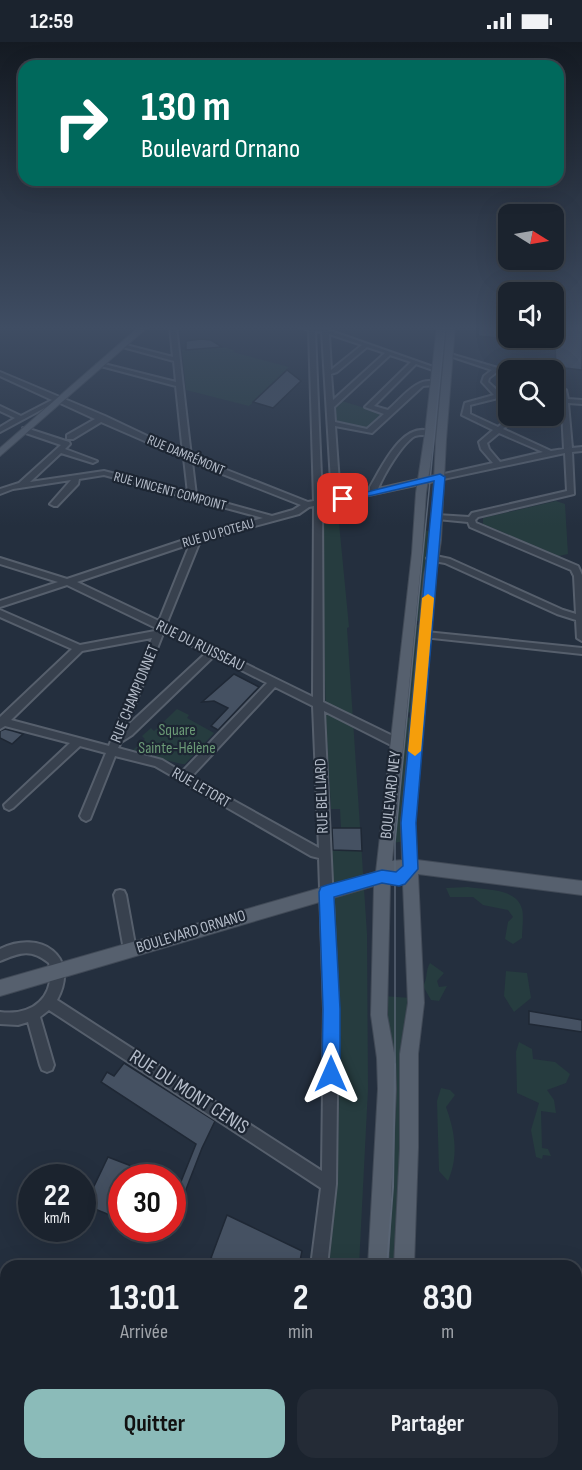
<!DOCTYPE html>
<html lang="fr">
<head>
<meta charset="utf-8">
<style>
  :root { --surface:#1b232e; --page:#242b36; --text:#f1f3f6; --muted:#a0a4aa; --line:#39404a; --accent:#8bbbb9 }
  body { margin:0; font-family:"Sofia Sans Condensed",sans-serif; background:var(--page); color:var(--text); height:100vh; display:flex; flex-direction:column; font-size:22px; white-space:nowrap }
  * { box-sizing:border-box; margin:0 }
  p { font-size:20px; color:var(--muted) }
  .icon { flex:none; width:33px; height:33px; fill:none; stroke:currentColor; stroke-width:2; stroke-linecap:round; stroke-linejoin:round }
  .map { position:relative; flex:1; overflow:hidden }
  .drawer { position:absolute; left:0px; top:1218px; width:582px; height:210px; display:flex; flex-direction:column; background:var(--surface); border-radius:18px 18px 0 0; box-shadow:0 6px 24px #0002,0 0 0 2px var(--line) }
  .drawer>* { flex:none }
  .guide { position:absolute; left:18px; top:18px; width:546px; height:126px; border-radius:18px; box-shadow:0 6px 24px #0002,0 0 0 2px var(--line); background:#00695c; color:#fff; overflow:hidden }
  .needle { width:39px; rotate:101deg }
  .tools { position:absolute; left:498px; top:162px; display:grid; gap:12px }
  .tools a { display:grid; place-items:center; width:66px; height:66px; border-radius:12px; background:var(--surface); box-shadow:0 6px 24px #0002,0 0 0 2px var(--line); font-size:30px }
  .speed { position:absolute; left:18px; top:1122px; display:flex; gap:12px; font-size:30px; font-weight:700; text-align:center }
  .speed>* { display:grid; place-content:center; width:78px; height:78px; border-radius:50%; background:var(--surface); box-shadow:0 6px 24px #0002,0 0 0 2px var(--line); line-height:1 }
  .speed small { font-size:15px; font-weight:400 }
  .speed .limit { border:9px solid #d22; background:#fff; color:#111 }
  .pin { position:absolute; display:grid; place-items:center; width:51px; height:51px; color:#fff; margin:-26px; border-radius:12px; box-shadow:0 3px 9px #0006 }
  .me { position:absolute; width:66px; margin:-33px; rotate:0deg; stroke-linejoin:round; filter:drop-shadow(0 0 4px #0008) }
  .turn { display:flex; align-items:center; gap:21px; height:126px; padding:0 24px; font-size:27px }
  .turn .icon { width:78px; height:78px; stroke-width:2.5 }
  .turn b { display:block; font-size:42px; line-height:51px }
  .eta { display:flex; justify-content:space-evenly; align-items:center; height:102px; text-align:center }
  .eta b { font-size:36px; font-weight:700; line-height:42px }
  .primary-button { display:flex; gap:12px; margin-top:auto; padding:12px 24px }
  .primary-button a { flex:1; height:69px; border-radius:18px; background:var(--accent); color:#111; font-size:24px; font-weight:700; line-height:69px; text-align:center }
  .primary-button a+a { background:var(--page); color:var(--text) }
  .status { display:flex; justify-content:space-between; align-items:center; height:42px; padding:0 30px; background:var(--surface); direction:ltr }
  .status svg { height:16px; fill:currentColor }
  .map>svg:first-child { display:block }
</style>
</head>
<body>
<div class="status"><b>12:59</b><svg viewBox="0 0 49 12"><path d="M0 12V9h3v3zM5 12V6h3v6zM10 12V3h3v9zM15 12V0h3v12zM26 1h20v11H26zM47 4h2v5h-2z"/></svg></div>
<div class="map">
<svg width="582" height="1428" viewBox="0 0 582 1428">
  <rect width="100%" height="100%" fill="#242f3e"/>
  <g fill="#263c3f">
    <path d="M223 305 234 308 233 310 289 325 249 364 186 348 182 308Z"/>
    <path d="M342 359 384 372 366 387 336 381 335 366Z"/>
    <path d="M556 459 565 462 568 512 559 514 483 482V476Z"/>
    <path d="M343 463 350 465 339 481 349 585 347 586 367 892 368 1047 359 1224H329L337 1142 340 1034 331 786H341L340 767H331L326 679 321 469Z"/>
    <path d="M423 487 433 491 428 512 421 579H414Z"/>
    <path d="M414 583H420L413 671 405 670Z"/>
    <path d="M177 667 189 673 187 676 214 691 185 722C179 723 144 711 133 708L145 697 142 694 151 686 154 689Z"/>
    <path d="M405 675 412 676 405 799 393 801Z"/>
    <path d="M468 845C485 848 517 846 522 867 524 875 522 887 522 896L513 902 505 897 508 880 513 875 508 868 483 863 473 855H450L446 846Z"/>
    <path d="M430 921 444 931 437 939 439 945 447 944 439 959 431 958 423 944C428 936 425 929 430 921Z"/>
    <path d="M506 929 527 931 531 956 514 970 504 954Z"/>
    <path d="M384 954 411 956 397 1224H384Z"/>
    <path d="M519 1000 532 1007 533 1017 555 1020 570 1032 566 1041 547 1048 554 1058 556 1071 541 1069 542 1106 548 1107 551 1114 543 1113 542 1117 536 1115 531 1088 539 1061 517 1051 516 1010Z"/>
    <path d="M441 1046 450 1048 455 1053 446 1065C455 1090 459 1114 448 1139L439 1129 437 1059Z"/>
  </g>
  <g fill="#455162" stroke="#1f2835" stroke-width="1.5">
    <path d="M479 284 500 286V296L478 294Z"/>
    <path d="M554 284H582V328L556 325Z"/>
    <path d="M201 297 211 298 222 305 186 308V299Z"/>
    <path d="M287 328 301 339 273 366 253 360Z"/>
    <path d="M234 632 259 645 218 688 211 684 228 666 214 659 202 660Z"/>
    <path d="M5 687 13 689 23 692 12 702 0 696V689Z"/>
    <path d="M332 786H361L362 809 333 808Z"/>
    <path d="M529 969 582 978V990L529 982Z"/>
    <path d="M124 1021 215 1079 202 1106 173 1181 172 1139 180 1142 196 1102 101 1040 107 1030 114 1034Z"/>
    <path d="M108 1115 160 1135 122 1136V1178L85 1163Z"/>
    <path d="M227 1173 302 1209 299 1224H220L221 1221 211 1216Z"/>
  </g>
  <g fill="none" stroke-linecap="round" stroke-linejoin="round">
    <g stroke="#565f6c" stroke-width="4">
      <g id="minor">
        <path d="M170 284H176L191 414 308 460 314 459 309 288 298 284H315L322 287V284H328V288L439 327 436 329 416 322 374 364 388 368C401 357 419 332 437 341L434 343 423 344 372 391 335 384 340 455 370 449V445C382 425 404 375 434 391 428 394 421 392 415 394 402 401 383 434 378 447L493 421 481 407 479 400 493 388 462 373 465 361 494 353 482 340 484 334 492 328 447 313V311L508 329V333L497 330 489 336 488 340 500 351 508 349V353L504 354 508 359V364L506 363 498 356 470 363V372L498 385 511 374H518L503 387 551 409 564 407 561 350 554 347V343L566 348 568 357 582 358V362L568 361 572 406 582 405V409L572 410 574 452 478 475 475 478 476 481 578 524 582 533V599L577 596 576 578 557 572 445 521 428 518 427 516 431 513 450 517 563 568 576 572 574 534 571 528 470 485 468 480 437 477 433 475 437 473 469 475 472 471 567 449 565 411 322 463 323 660 401 698 402 701 401 704H393L324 669 338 967 336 1142 327 1224H311L321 1146 49 968 40 975 54 1023 52 1028 47 1030 42 1028 40 1023 28 980 18 983 0 982V970C33 974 56 955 49 921 30 906 20 911 0 919V907C40 887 81 914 57 958L322 1129 324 967 319 816 311 814 155 724 115 714 90 777 86 779 82 777 80 774 106 711 80 704 13 766 9 768 5 766 4 763 70 701 5 684 0 687V675L72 607 0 575V568L80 603 155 589 156 586 67 543 0 565V559L58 540 0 522V516L67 537 193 495 263 476 104 433 79 437 78 442 57 464H54L50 462 71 438 13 447 0 452V447L19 441 61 403 23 390V386H26L69 400 70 402 65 407 97 419 93 421 61 411 30 440 104 429 188 451 184 416 101 380 73 397H67V393L95 377 58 360 52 362 0 390V385L15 376 0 369V364L21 374 52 358 0 334V330L105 374 183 411 176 344 97 323 100 321 176 340 174 319 119 304 122 302 173 315ZM315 289 322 290 332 456 322 458ZM329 292 362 303 331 328ZM367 305 385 311 333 358 331 332 337 330ZM390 313 411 320 365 365 384 372 367 387 335 380 334 365ZM499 391 543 410 500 420 489 407 487 401ZM192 420 301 463 293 468 272 474 196 453ZM314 464 313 655 166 583 200 499 299 472 309 465ZM190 502 159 579 77 540ZM164 589 206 611 126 685ZM152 596 109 704 11 678 82 609ZM214 614 267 641 182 730 162 718 118 706 121 700 132 693ZM275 645 313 664 319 806 191 735Z"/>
        <path d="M426 590 582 606V612L423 595 421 593 423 591Z"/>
        <path d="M120 848 124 849 126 853 136 908 134 912 130 914 126 912 124 908 114 853 116 849Z"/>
        <path d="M288 1422H306L305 1428H287Z"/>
      </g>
    </g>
    <g stroke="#414a57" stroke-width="2">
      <g id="major">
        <path d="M140 284H149L0 414V406Z"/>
        <path d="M437 284H445L435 391 426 451 422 511 392 819 402 818 401 781 424 533 431 498 436 398 447 284H455L446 398 441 498 436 533 415 781 417 818 582 839V853L418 832 424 961 418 1012V1106L414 1224H394L400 1106V1012L408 961 403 842 390 843 387 973 395 1016 396 1047 388 1224H368L378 1047 377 1016 371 973 374 844 0 954V938L376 830 412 511 416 451 425 391Z"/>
        <rect x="351" y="1422" width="22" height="6"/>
        <rect x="381" y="1422" width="22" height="6"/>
      </g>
    </g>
    <use href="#minor" fill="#38414e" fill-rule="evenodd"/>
    <use href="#major" fill="#56606e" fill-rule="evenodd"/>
    <path stroke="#5a6575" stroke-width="1.5" d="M395 1023V800L445 284"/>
    <g stroke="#5a6575" stroke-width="2">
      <path d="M387 1224 393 1145 395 1022"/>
      <path d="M372 1428 373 1422"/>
    </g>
  </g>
  <linearGradient id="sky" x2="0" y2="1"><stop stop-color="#141a22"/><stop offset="0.59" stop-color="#3f4d63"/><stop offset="1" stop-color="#3f4d63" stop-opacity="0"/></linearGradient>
  <rect width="582" height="484" fill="url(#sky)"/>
  <path fill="#1a73e8" stroke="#114b97" stroke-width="1.5" d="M440 432 445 435 416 781 418 827 405 842 399 844 382 841 334 855 340 967V1032L337 1039 331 1041 325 1039 322 1032 323 967 319 850 321 845 327 843 382 828 396 830 403 824 401 781 434 439 343 460 338 457Z"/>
  <path fill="#f59e0b" d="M428 552 434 556 421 709 415 714 408 709 422 556Z"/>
  <g text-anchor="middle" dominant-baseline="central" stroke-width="4.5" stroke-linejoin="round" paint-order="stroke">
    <g font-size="14" fill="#b4bcc9" stroke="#1d2633">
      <text transform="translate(186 413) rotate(23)">RUE DAMRÉMONT</text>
      <text transform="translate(170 449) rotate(15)">RUE VINCENT COMPOINT</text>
      <text transform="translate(218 491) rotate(-16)">RUE DU POTEAU</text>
    </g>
    <g font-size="16" fill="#b4bcc9" stroke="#1d2633">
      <text transform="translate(200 604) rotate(26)">RUE DU RUISSEAU</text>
      <text transform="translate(135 652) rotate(-68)">RUE CHAMPIONNET</text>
      <text transform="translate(201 746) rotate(30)">RUE LETORT</text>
      <text transform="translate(391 753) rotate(-84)">BOULEVARD NEY</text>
      <text transform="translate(322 754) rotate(-92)">RUE BELLIARD</text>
      <text transform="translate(191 890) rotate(-17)">BOULEVARD ORNANO</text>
    </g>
    <g font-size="16" fill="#6b9a76" stroke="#1d2633">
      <text x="177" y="688">Square<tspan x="177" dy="18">Sainte-Hélène</tspan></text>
    </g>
    <g font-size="20" fill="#b4bcc9" stroke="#1d2633">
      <text transform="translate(189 1050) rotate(33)">RUE DU MONT CENIS</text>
    </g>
  </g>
</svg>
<div class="tools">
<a><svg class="needle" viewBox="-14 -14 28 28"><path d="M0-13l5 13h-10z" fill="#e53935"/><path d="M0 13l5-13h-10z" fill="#a0a4aa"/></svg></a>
<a><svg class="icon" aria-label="sound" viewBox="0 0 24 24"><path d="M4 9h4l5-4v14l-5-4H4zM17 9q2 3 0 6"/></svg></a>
<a><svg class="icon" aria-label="search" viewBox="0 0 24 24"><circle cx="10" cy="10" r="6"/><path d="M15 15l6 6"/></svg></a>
</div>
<div class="speed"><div>22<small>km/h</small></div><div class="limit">30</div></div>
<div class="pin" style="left:343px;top:457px;background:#d93025"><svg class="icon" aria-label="arrive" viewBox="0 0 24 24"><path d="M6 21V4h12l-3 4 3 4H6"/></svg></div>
<svg class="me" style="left:331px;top:1032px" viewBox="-20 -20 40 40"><path d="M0-17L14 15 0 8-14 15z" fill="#1a73e8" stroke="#fff" stroke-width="4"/></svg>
<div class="guide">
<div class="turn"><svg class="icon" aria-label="right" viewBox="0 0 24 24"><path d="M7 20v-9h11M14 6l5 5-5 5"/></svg><div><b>130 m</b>Boulevard Ornano</div></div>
</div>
<section class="drawer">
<div class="eta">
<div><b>13:01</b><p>Arrivée</p></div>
<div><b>2</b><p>min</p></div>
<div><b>830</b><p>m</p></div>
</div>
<div class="primary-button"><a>Quitter</a><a>Partager</a></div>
</section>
</div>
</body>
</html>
